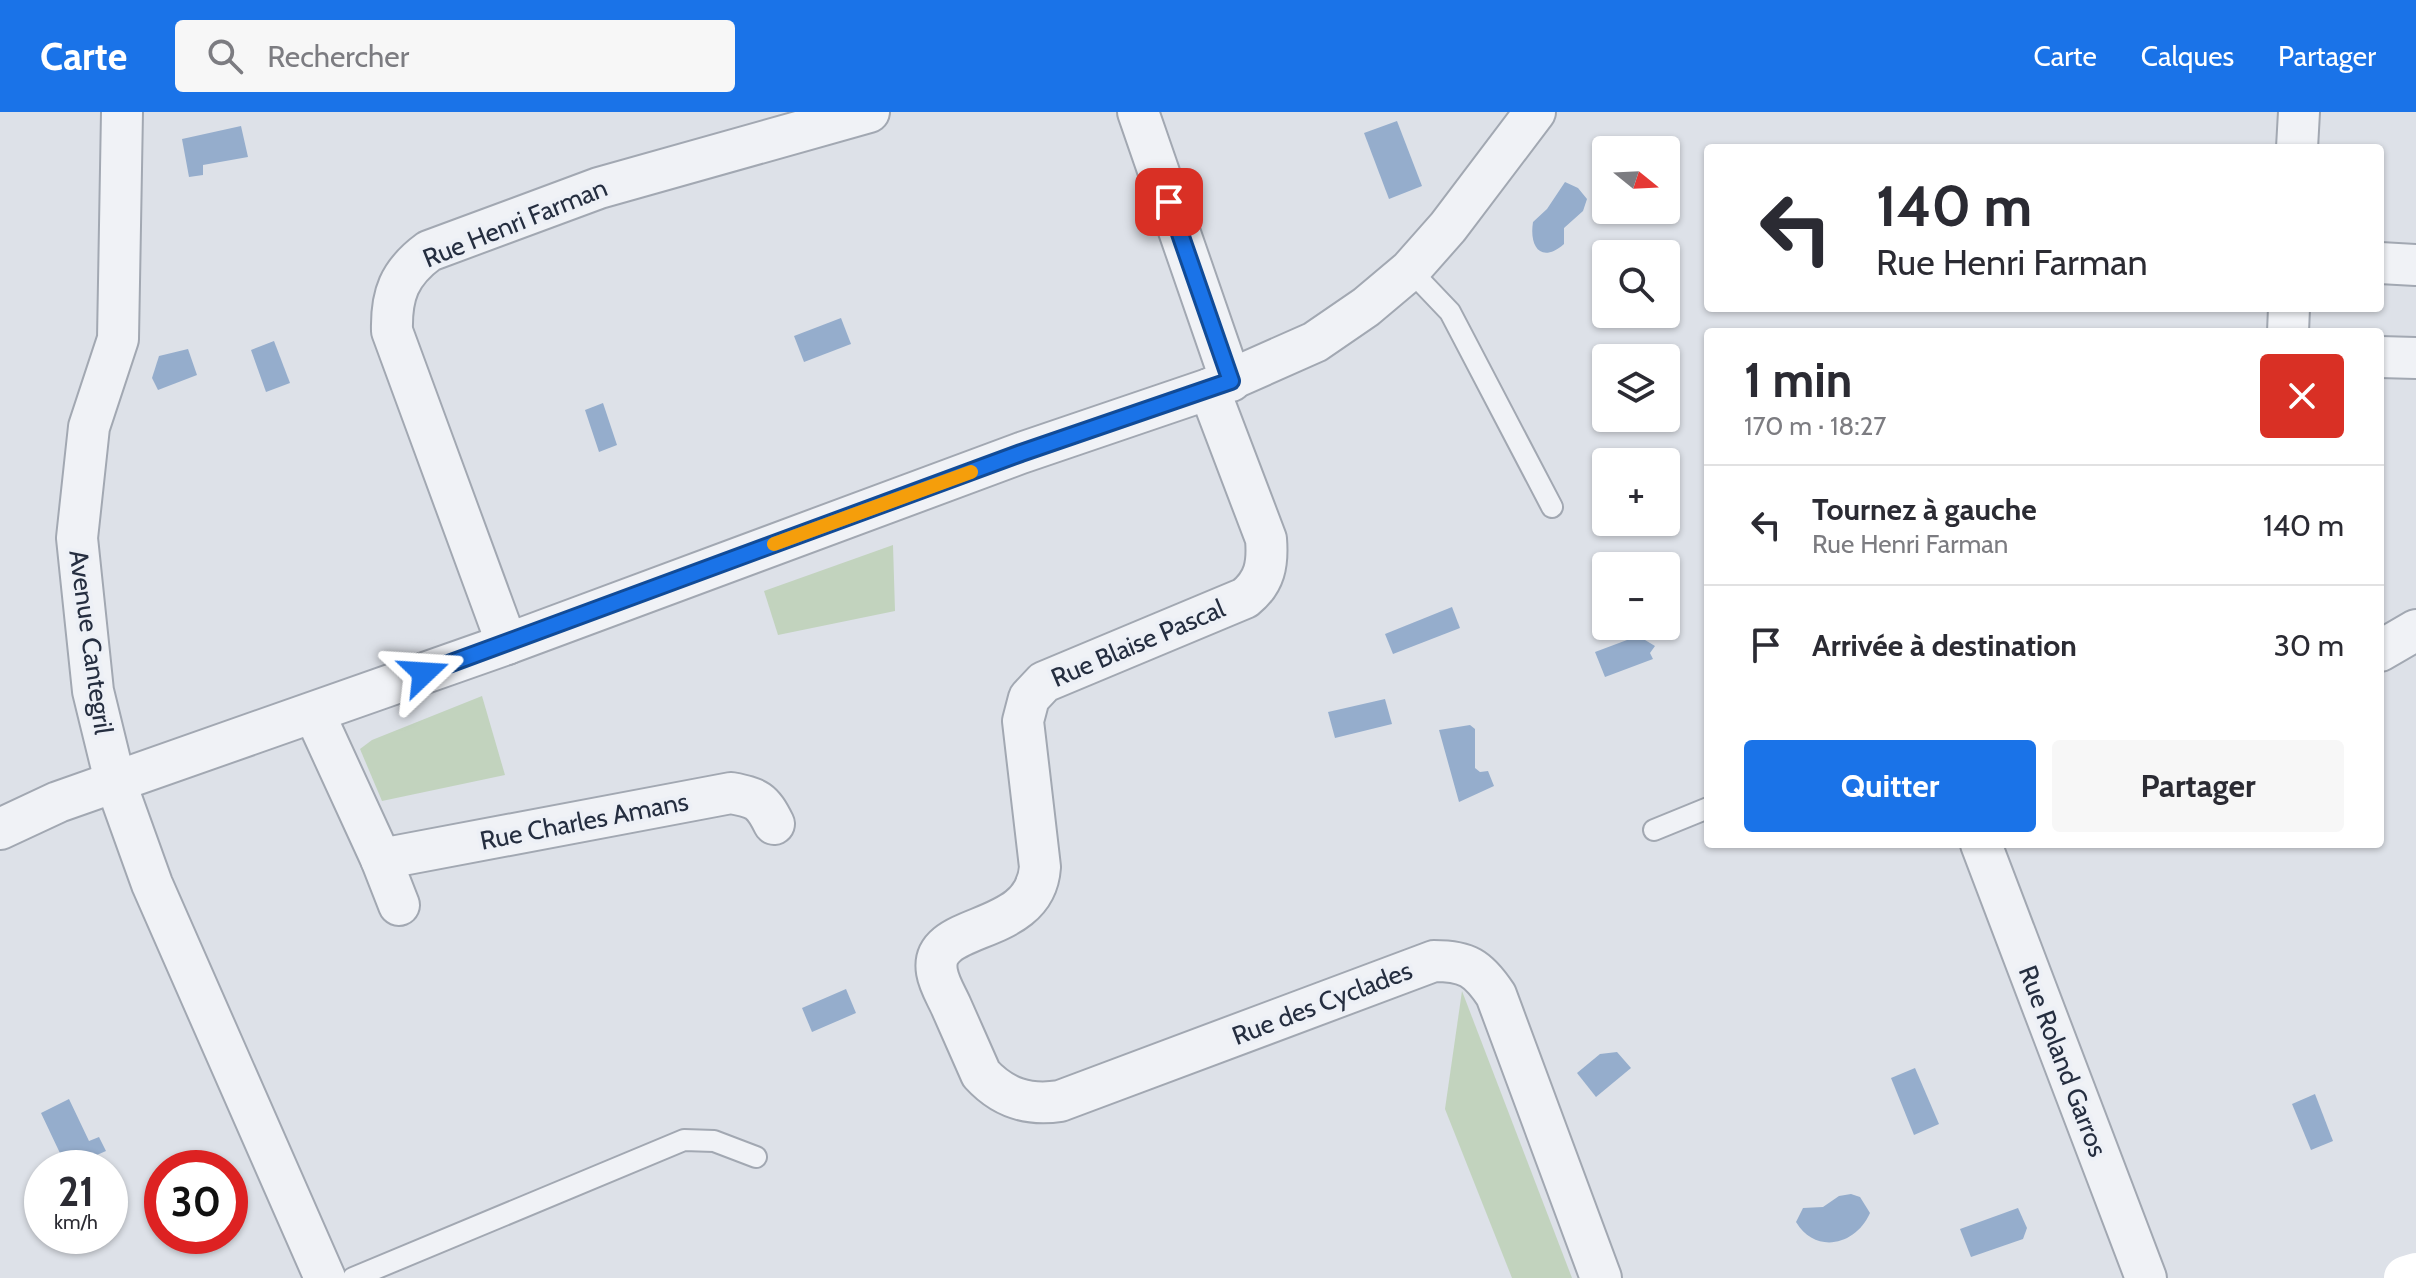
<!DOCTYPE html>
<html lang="fr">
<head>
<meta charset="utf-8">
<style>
  :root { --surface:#fff; --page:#f7f7f7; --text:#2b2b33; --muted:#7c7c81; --line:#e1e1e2; --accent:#1a73e8 }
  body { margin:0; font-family:Cabin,sans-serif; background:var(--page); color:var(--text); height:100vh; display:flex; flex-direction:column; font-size:30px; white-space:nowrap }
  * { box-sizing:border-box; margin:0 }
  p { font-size:26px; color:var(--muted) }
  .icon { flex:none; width:44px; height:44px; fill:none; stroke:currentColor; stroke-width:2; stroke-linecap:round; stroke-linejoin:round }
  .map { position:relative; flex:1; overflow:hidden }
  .details { position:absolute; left:1704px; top:216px; width:680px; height:520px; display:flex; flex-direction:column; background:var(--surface); border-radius:8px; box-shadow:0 2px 6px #0004 }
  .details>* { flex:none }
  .top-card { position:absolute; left:1704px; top:32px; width:680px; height:168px; border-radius:8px; box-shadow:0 2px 6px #0004; background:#fff; color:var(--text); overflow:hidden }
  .needle { width:52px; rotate:108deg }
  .fabs { position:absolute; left:1592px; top:24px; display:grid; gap:16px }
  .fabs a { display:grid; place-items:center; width:88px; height:88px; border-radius:8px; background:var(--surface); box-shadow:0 2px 6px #0004; font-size:40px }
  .speed { position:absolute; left:24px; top:1038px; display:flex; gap:16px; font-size:40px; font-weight:700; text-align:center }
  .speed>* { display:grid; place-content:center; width:104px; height:104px; border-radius:50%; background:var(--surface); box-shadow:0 2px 6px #0004; line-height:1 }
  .speed small { font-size:20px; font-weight:400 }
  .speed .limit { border:12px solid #d22; background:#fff; color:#111 }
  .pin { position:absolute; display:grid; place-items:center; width:68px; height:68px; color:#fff; margin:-34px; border-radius:16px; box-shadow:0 4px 12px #0006 }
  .me { position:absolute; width:88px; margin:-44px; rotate:70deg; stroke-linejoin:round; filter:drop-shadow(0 0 6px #0008) }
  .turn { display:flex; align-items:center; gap:28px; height:168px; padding:0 40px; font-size:36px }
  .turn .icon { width:104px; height:104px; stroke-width:2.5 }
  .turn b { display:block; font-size:56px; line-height:68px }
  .round { display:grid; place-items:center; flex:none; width:84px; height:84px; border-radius:8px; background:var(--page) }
  .head { display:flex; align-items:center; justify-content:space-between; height:136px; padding:0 40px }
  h1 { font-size:48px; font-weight:700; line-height:60px }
  .button { display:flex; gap:16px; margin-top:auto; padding:16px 40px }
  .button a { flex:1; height:92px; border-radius:8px; background:var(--accent); color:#fff; font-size:32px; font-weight:700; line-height:92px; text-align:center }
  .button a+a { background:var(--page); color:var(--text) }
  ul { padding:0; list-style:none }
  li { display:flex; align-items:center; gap:24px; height:120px; padding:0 40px; border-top:2px solid var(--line) }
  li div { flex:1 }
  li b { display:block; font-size:30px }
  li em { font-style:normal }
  header { display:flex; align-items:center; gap:48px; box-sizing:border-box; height:112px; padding:0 40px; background:var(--accent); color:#fff }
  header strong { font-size:38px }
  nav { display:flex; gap:44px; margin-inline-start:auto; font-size:28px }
  .search { width:560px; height:72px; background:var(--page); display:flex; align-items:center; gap:20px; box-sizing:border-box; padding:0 28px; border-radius:8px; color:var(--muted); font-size:30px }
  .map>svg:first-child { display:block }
</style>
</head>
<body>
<header>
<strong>Carte</strong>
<div class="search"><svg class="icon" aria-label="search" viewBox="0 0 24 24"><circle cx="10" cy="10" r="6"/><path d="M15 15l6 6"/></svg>Rechercher</div>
<nav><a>Carte</a><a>Calques</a><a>Partager</a></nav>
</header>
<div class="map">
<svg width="2416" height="1166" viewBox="0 0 2416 1166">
  <rect width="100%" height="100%" fill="#dde1e8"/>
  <g fill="#c2d3be">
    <path d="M893 433 895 499 778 523 764 479Z"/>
    <path d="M482 584 505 663 382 689 360 637 372 628Z"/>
    <path d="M1462 879 1572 1166H1512L1445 997Z"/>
  </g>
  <g fill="#95adcc">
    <path d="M1397 9 1422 74 1389 87 1364 21Z"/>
    <path d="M241 14 248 45 203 53V63L189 65 182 27Z"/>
    <path d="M1565 70 1578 76 1587 87 1583 99 1564 116V132C1541 152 1529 135 1533 110L1547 97Z"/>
    <path d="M841 206 851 232 804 250 794 224Z"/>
    <path d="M274 229 290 271 266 280 251 238Z"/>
    <path d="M188 237 197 263 158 278 152 266 159 244Z"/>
    <path d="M603 291 617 333 599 340 585 298Z"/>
    <path d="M1452 495 1460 516 1393 542 1385 522Z"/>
    <path d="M1643 522 1645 528 1655 534 1650 541 1653 547 1605 565 1595 540Z"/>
    <path d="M1385 587 1392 612 1335 626 1328 600Z"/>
    <path d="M1470 613 1475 617V656L1480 660 1488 659 1494 674 1459 690 1439 618Z"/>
    <path d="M846 877 856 901 812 920 802 896Z"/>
    <path d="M1617 940 1631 956 1596 985 1577 961 1600 942Z"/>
    <path d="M1915 956 1939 1012 1914 1023 1891 966Z"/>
    <path d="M2315 982 2333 1029 2311 1038 2292 992Z"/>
    <path d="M69 987 89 1029 99 1025 106 1039 67 1056 41 1001Z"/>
    <path d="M1851 1082 1860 1085 1870 1101C1856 1133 1816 1143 1796 1110L1803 1096 1823 1095 1839 1084Z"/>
    <path d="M2018 1096 2027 1116 2023 1127 1971 1145 1960 1117Z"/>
  </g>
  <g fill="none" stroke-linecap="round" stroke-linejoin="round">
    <g stroke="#a2a8b2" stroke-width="24">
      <g id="service">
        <path d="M1410 158 1450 200 1552 395"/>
        <path d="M1654 718 1708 696"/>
        <path d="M353 1166 684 1028 714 1029 756 1045"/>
      </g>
    </g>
    <g stroke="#a2a8b2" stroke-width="44">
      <g id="minor">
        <path d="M122 0 118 227 89 315 77 426 93 579 115 669 152 772 325 1166"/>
        <path d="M1138 0 1231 269"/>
        <path d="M2297 36 2299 0"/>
        <path d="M2380 151 2416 153"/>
        <path d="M2288 220 2289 196"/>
        <path d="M2380 245 2416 246"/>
        <path d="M1209 277 1266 427C1268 452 1265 470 1245 486L1044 570 1029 586 1023 609 1040 755C1035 827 928 807 937 860 939 872 946 883 951 894 961 917 971 939 981 962 1003 986 1028 994 1060 989L1434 849C1467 849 1478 856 1496 883L1601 1166"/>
        <path d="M507 532 392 219C391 183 399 161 429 139L599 76 869 0"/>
        <path d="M2380 539 2416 518"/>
        <path d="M314 601 381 747 399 793"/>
        <path d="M0 717 58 690 507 532 1021 341 1209 277 1315 230 1366 195 1410 158 1448 115 1535 0"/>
        <path d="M1981 732 2146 1166"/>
        <path d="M381 747 731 681C757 686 762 688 774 712"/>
      </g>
    </g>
    <use href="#service" stroke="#f0f2f6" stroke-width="20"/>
    <use href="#minor" stroke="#f0f2f6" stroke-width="40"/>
    <path stroke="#fff" stroke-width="44" d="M2406 1166 2416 1163"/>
  </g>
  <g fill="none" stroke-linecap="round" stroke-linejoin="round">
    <g stroke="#114b97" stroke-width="20">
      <path id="route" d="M424 561 1021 341 1231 269 1169 90"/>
    </g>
    <use href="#route" stroke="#1a73e8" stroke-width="14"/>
    <path stroke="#f59e0b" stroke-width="14" d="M774 432 971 360"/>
  </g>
  <g text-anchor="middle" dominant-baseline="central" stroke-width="8" stroke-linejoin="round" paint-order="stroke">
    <g font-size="26" fill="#252e40" stroke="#edf0f6">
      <text transform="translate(515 111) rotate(-22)">Rue Henri Farman</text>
      <text transform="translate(91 530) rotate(82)">Avenue Cantegril</text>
      <text transform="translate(1138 531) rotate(-23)">Rue Blaise Pascal</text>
      <text transform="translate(584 709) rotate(-11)">Rue Charles Amans</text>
      <text transform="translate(1322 891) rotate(-21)">Rue des Cyclades</text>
      <text transform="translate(2063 949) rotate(69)">Rue Roland Garros</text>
    </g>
  </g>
</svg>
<div class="fabs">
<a><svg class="needle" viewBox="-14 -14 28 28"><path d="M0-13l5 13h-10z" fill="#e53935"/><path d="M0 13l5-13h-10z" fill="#7c7c81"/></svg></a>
<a><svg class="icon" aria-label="search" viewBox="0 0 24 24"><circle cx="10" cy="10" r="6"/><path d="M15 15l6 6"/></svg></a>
<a><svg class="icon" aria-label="layers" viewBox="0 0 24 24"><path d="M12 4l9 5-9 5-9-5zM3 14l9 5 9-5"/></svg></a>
<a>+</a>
<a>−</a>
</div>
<div class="speed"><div>21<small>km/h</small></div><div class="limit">30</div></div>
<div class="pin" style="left:1169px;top:90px;background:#d93025"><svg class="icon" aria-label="arrive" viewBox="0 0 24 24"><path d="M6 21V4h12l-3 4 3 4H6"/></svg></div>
<svg class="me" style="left:424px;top:561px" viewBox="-20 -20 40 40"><path d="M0-17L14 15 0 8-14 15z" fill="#1a73e8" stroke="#fff" stroke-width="4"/></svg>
<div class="top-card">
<div class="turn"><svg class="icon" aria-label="left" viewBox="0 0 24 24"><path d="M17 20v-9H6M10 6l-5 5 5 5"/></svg><div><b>140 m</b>Rue Henri Farman</div></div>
</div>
<section class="details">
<div class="head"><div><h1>1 min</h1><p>170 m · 18:27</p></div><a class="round" style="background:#d93025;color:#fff"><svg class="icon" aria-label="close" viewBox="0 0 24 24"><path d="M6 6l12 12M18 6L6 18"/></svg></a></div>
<ul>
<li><svg class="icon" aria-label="left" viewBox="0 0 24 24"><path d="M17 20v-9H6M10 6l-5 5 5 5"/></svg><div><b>Tournez à gauche</b><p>Rue Henri Farman</p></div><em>140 m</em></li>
<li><svg class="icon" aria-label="arrive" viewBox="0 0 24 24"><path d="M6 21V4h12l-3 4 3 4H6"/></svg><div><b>Arrivée à destination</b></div><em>30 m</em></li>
</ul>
<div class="button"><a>Quitter</a><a>Partager</a></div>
</section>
</div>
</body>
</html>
